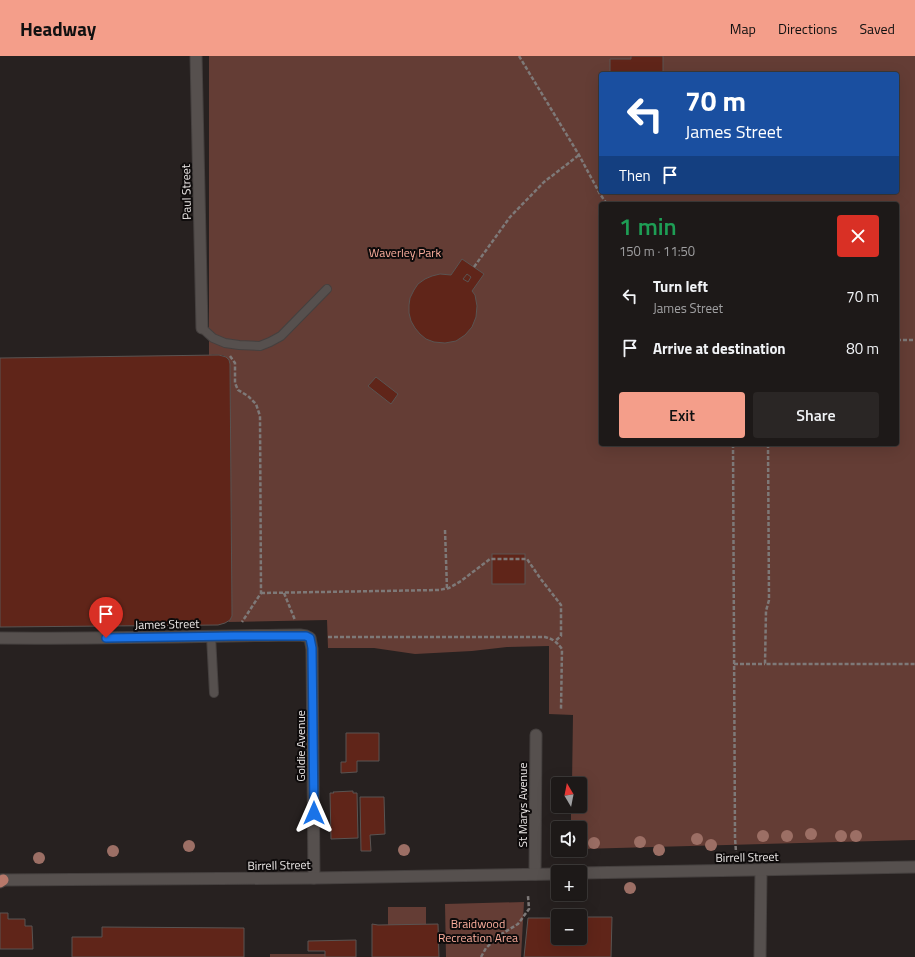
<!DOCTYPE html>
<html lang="en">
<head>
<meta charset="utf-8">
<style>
  :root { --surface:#1d1918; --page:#2a2625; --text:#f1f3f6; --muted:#a0a0a2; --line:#3b3837; --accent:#f49e8a }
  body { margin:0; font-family:"Titillium Web",sans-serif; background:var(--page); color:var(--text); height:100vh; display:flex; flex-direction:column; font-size:15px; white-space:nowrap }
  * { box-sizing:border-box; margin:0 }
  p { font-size:13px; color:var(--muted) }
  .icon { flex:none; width:22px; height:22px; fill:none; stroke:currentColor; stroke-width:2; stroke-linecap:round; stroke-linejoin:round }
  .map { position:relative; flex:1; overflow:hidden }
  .panel { position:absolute; left:599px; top:146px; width:300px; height:244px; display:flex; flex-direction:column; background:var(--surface); border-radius:4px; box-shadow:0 4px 16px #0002,0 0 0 1px var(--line) }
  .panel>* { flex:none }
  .banner { position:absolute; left:599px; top:16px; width:300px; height:122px; border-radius:4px; box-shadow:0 4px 16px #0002,0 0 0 1px var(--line); background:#1a4fa0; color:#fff; overflow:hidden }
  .needle { width:26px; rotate:350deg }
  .controls { position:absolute; left:551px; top:721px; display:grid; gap:8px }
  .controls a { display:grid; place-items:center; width:36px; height:36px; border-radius:4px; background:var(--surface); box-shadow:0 4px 16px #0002,0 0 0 1px var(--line); font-size:20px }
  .pin { position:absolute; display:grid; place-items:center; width:34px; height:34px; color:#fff; margin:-41px -17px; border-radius:50% 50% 50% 0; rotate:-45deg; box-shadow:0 0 4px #0007 }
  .pin .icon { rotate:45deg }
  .me { position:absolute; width:44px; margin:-22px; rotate:0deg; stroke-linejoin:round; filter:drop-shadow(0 0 3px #0008) }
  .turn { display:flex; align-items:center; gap:14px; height:84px; padding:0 20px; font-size:18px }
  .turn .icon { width:52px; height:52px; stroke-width:2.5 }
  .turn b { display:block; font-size:28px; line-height:34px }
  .then { display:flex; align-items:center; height:38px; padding:0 20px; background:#0003; gap:8px; font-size:15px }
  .round { display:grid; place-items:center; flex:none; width:42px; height:42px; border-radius:4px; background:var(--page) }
  .headline { display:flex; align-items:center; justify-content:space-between; height:68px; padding:0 20px }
  h1 { font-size:24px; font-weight:600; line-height:30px; color:#1e9e55 }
  .button { display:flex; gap:8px; margin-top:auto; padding:8px 20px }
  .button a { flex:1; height:46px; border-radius:4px; background:var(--accent); color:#111; font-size:16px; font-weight:600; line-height:46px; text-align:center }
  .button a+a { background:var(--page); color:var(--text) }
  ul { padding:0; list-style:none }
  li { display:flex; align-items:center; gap:12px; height:52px; padding:0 20px }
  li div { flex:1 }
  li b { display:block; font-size:15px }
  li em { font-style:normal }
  header { display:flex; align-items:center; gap:24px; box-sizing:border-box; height:56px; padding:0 20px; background:var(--accent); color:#111 }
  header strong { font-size:19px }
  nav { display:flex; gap:22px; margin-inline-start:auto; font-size:14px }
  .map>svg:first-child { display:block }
</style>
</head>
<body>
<header>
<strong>Headway</strong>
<nav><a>Map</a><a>Directions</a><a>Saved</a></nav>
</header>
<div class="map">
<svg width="915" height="901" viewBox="0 0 915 901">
  <rect width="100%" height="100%" fill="#272120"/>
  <g fill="#643d35" fill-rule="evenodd">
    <path d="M209 0H915V784L580 793V772H571V750H580V728H572L573 659 549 658V590L507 591 472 595 415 598 374 592H328L327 564 228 566 230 564 232 560 230 308C228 297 217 299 209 299ZM601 18H897V136H601ZM601 148H897V388H601Z"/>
    <path d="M524 846 521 901H446L445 848Z"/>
    <path d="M388 851H426V868H438L439 901H378V869H388Z"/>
    <rect x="270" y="898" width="55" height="3"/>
  </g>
  <g fill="#602519" stroke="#5a5452">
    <path d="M631 0H663V18H610V3H631Z"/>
    <path d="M462 203 484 218 472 235 475 239 477 250 476 261 472 271 465 279 456 285 445 287 434 286 426 283 420 278 415 272 411 265 409 257V249L410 242 414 234 418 228 425 223 432 220 440 218 451 219Z"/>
    <path d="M467 218 471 221 468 226 463 223Z"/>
    <path d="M219 299 226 301 229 304 230 308 232 560 230 564 225 567 218 569 0 571V302Z"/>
    <path d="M376 321 398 338 391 348 368 330Z"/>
    <rect x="492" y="498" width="33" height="30"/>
    <path d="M346 677H379V705H357V716L341 717V706H346Z"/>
    <path d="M353 735V737H357L358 782 331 783 330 737H334L333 736Z"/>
    <path d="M360 741H384L385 778 370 779 371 795H361Z"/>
    <path d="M0 857H8V863H25V870H32L33 893H0Z"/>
    <path d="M580 861H612L611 901H524L528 862H558V882H580Z"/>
    <path d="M372 868 378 869 438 868 439 901H372Z"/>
    <path d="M102 871 244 872V901H72V881H102Z"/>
    <path d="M356 884V901H325V895H308V885Z"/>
  </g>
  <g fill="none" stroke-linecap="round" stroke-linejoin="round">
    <g stroke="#45403f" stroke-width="10">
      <g id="service">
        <path d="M202 272 213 282 225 287 239 289 260 290 270 286 281 280 327 233"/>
        <path d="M211 580 214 637"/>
      </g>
    </g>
    <g stroke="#45403f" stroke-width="13">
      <g id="minor">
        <path d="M196 0 202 272"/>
        <path d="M0 582C100 583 200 580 300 579L306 580 310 582 312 593 314 822"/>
        <path d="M535 818 536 679"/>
      </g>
    </g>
    <g stroke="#45403f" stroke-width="13">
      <path id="tertiary" d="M760 901 761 814"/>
    </g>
    <g stroke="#45403f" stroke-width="13">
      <g id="secondary">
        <path d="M580 817 915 811"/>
        <path d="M0 824 314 822 558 818"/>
      </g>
    </g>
    <g stroke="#45403f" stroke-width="13">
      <path id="primary" d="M0 826 3 824"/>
    </g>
    <g stroke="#7e7978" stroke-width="2.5" stroke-dasharray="4 2" stroke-linecap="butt">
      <path d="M519 0 579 99 600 138 607 148"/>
      <path d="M474 211 510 161 544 126 579 99"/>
      <path d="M897 284H915"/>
      <path d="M230 300 235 307V327L238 334 248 340 256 348 260 360 261 537 242 566"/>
      <path d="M733 388 735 782 736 796"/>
      <path d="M768 388 769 544 766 555 765 608H915"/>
      <path d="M445 474 447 533"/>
      <path d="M261 537 439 534 449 532 461 525 490 503H527L540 522 561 549V580L555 585"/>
      <path d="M284 537 295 564"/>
      <path d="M328 581H545C553 583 557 586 562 593L561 653"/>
      <path d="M734 608H765"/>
      <path d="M481 901 486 892 500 879 518 868 529 853 528 840"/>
    </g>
    <use href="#service" stroke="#56504e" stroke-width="8"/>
    <use href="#minor" stroke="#56504e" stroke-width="11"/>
    <use href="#tertiary" stroke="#56504e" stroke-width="11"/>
    <use href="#secondary" stroke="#56504e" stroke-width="11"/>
    <use href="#primary" stroke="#b7786a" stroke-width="11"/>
  </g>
  <g fill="#9c6f65">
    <circle cx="811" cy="778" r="6"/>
    <circle cx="763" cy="780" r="6"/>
    <circle cx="787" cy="780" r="6"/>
    <circle cx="841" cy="780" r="6"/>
    <circle cx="856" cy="780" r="6"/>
    <circle cx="697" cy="783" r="6"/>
    <circle cx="640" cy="786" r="6"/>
    <circle cx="594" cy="787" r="6"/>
    <circle cx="711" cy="789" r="6"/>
    <circle cx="189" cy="790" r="6"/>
    <circle cx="404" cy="794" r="6"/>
    <circle cx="659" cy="794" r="6"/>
    <circle cx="113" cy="795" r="6"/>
    <circle cx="39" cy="802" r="6"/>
    <circle cx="630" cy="832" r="6"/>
  </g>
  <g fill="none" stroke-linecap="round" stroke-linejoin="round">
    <g stroke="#114b97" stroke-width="10">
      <path id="route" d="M106 582 234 580H306L310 582 312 592 314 757"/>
    </g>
    <use href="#route" stroke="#1a73e8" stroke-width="7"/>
  </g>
  <g text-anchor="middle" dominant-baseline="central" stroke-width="4" stroke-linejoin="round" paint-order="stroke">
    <g font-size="12" fill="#ebe7e6" stroke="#0e0b0b">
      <text transform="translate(186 136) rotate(-91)">Paul Street</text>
      <text transform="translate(167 568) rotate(-1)">James Street</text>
      <text transform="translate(300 690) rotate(-90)">Goldie Avenue</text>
      <text transform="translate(522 749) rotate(-90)">St Marys Avenue</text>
      <text transform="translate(747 801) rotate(-1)">Birrell Street</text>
      <text transform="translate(279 809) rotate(-1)">Birrell Street</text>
    </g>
    <g font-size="12" fill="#fcae9d" stroke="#0e0b0b">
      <text x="405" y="196">Waverley Park</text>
      <text x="478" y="867">Braidwood<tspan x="478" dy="14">Recreation Area</tspan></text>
    </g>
  </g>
</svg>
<div class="controls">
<a><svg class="needle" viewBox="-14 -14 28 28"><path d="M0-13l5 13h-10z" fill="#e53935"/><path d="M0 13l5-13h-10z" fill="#a0a0a2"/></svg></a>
<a><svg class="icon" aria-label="sound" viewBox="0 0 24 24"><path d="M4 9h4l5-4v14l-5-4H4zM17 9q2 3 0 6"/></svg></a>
<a>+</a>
<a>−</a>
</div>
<div class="pin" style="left:106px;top:582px;background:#d93025"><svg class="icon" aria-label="arrive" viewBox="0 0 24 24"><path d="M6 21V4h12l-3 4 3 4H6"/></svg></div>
<svg class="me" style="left:314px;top:757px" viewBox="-20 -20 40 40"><path d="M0-17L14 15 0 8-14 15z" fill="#1a73e8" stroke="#fff" stroke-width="4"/></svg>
<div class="banner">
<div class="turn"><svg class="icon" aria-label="left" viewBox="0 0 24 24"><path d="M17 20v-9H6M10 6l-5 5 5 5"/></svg><div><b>70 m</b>James Street</div></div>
<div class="then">Then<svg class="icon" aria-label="arrive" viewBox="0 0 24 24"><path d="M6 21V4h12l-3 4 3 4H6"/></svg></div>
</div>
<section class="panel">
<div class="headline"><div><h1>1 min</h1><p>150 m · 11:50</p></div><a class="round" style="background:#d93025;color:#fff"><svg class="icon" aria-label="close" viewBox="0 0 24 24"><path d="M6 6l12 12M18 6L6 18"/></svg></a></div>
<ul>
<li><svg class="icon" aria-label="left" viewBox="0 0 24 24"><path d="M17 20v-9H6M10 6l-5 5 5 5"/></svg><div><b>Turn left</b><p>James Street</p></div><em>70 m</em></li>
<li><svg class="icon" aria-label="arrive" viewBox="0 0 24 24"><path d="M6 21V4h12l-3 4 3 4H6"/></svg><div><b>Arrive at destination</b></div><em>80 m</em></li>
</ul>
<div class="button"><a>Exit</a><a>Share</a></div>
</section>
</div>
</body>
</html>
